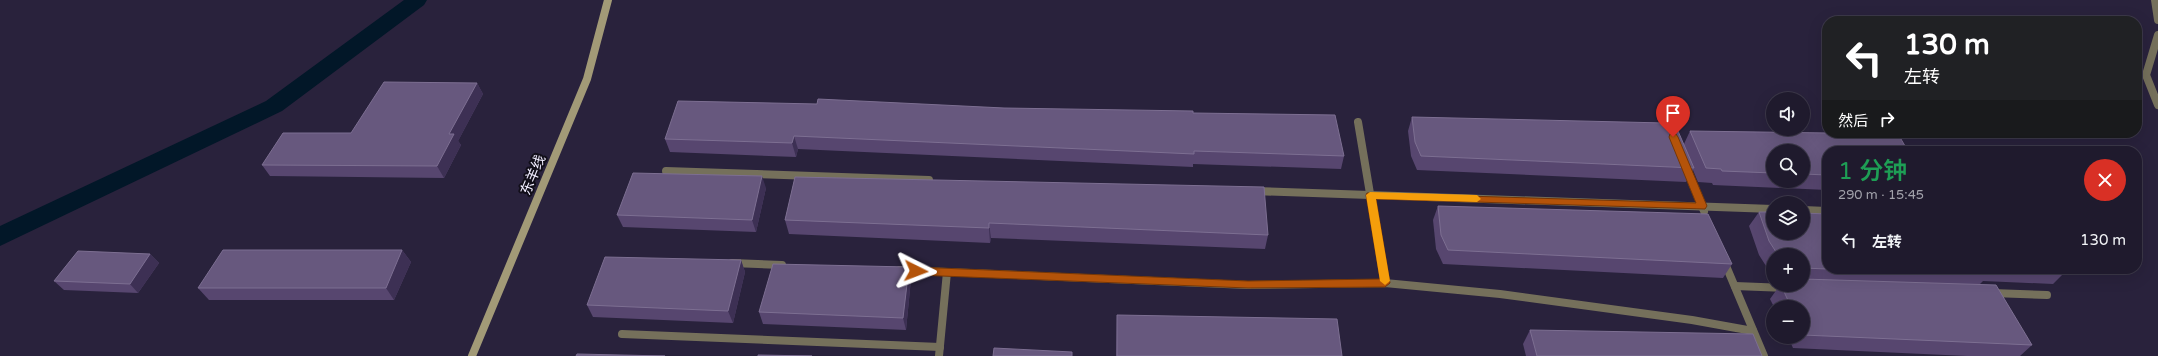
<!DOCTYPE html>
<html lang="zh">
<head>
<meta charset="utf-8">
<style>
  :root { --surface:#1f1a2d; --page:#272335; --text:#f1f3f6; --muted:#a1a1aa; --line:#3c3849 }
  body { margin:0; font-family:"Varela Round","Noto Sans SC",sans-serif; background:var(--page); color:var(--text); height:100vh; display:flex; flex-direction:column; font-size:15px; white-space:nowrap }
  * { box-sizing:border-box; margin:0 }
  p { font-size:13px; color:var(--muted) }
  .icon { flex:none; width:22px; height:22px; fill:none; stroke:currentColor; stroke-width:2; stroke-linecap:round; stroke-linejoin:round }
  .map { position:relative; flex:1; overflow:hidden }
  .details { position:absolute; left:1822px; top:146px; width:320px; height:128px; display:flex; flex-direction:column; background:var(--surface); border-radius:16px; box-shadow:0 4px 16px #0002,0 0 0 1px var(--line) }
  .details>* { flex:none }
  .hud { position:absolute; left:1822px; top:16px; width:320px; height:122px; border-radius:16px; box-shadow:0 4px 16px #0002,0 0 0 1px var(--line); background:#202124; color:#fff; overflow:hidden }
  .tools { position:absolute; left:1766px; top:92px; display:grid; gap:8px }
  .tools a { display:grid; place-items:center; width:44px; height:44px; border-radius:50%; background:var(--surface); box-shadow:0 4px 16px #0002,0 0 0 1px var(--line); font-size:20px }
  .pin { position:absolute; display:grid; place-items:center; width:34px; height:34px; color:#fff; margin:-41px -17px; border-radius:50% 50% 50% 0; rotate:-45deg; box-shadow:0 0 4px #0007 }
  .pin .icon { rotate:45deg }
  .me { position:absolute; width:44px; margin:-22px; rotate:93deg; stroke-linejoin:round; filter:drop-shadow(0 0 3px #0008) }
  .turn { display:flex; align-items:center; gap:14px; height:84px; padding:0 16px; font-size:18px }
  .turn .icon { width:52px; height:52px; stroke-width:2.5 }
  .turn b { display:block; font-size:28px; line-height:34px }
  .then { display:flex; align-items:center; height:38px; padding:0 16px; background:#0003; gap:8px; font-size:15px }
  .round { display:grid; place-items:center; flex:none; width:42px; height:42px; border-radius:21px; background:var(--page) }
  .head { display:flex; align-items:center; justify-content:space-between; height:68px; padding:0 16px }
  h1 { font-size:24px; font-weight:600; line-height:30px; color:#1e9e55 }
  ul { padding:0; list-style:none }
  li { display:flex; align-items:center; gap:12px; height:52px; padding:0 16px }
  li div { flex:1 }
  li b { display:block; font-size:15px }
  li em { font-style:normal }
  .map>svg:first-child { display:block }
</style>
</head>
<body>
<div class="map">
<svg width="2158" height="356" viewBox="0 0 2158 356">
  <rect width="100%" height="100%" fill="#29223c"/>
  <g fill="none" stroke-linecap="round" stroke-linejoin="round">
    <path fill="#021728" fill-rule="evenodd" d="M404 0H427L424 5 282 111 0 246V226L266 101Z"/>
    <g stroke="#75705b" stroke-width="8">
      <path d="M2155 0 2158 20"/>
      <path d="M2158 35 2146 75 2158 105"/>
      <path d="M1358 122 1385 283"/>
      <path d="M1685 166 1704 211"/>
      <path d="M666 171 929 180"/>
      <path d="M1254 191 1773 209"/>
      <path d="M1803 210 1827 211"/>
      <path d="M1724 261 1764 356"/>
      <path d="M732 263 782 265"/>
      <path d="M900 270 1247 285 1385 283 1500 294 1692 320 1753 331"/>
      <path d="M1735 286 1788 288"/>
      <path d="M1992 293 2047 295"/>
      <path d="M622 334 940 347"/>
      <path d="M939 356 947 272"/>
    </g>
    <path stroke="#a29a77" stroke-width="8" d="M472 356 587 79 608 0"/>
  </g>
  <g fill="#57466f" fill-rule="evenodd">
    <path d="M477 83 483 94 458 141 461 145 444 178 270 176 262 165 351 133Z"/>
    <path d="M1004 108 1193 113 1344 156 1341 169 1193 164V167L798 149 796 157 670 152 665 139Z"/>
    <path d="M1412 117 1668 131 1684 144 1690 131 1827 151V190L1713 185 1712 183 1698 182 1693 170 1686 182 1417 170 1411 156 1408 131ZM1773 151H1803V181H1773Z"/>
    <path d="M795 177 1268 235 1265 249 991 238 990 243 789 234 785 220Z"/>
    <path d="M766 188 756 232 623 227 617 215Z"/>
    <path d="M1438 206 1732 264 1723 278 1443 264 1436 249 1433 220Z"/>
    <path d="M1759 212 1827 269H2066L2067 270 2053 284 1983 281 1980 284 2032 345 2020 356H1967L1793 348 1788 337H1803V307H1774L1770 299 1780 285H1803V255H1773V277L1759 255 1749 226Z"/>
    <path d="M402 250 411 262 394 300H209L198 288Z"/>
    <path d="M150 254 159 263 138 293 64 290 54 281Z"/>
    <path d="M741 260 745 272 733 323 593 317 587 305Z"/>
    <path d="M909 267 911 279 906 330 763 324 759 312Z"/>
    <path d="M1117 315 1342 356H1116Z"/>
    <path d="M1530 330 1762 356H1526L1523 344Z"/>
  </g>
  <g fill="#3d3054">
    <path d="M477 83 483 94 458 141 461 145 444 178 437 166 449 134Z"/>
    <path d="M794 136 798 149 796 157 792 143Z"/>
    <path d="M762 176 766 188 756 232 752 220Z"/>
    <path d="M989 223 991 238 990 243 989 228Z"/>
    <path d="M402 250 411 262 394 300 386 288Z"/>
    <path d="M150 254 159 263 138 293 130 284Z"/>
    <path d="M741 260 745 272 733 323 728 311Z"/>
    <path d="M909 267 911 279 906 330 903 318Z"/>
  </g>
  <g fill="#67587e" stroke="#7d6f92">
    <path d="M384 82 477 83 449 134H454L437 166 262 165 283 133H351Z"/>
    <path d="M818 99 1004 108 1193 111V113L1335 115 1344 156 1194 151V154L794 136 792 143 665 139 678 101 817 104Z"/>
    <path d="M1412 117 1665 123 1668 131H1678L1694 168 1421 156 1415 142Z"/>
    <path d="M1690 131 1898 134 1908 151H1827V175L1803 174V151H1773V173L1722 171 1721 169 1706 168Z"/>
    <path d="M633 173 762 176 752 220 617 215Z"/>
    <path d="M795 177 1264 187 1268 235 989 223V228L785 220Z"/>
    <path d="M1438 206 1708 214 1732 264 1448 250 1441 235Z"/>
    <path d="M1759 212H1773V233H1803V213L1827 214V269L1803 268V255H1778L1769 241Z"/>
    <path d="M223 250H402L386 288H198Z"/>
    <path d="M78 251 150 254 130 284 54 281Z"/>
    <path d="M605 257 741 260 728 311 587 305Z"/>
    <path d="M773 264 909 267 903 318 759 312Z"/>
    <path d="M1833 269H1987L1990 273Z"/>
    <path d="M2038 269H2066L2067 270Z"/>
    <path d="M1803 279 1996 285 2032 345 1803 335V307H1791L1781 285H1803Z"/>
    <path d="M1117 315 1337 319 1342 356H1117Z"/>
    <path d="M1530 330 1753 334 1762 356H1537Z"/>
    <path d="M994 348 1072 352V356H993Z"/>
    <path d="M577 354 665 356H576Z"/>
    <path d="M758 355 812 356H758Z"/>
  </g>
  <path fill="#b45309" stroke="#753606" d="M1670 134H1676L1678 137 1707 206 1705 209 1376 199 1390 283 1385 287 1248 288 916 275 911 271 916 267 1248 281 1380 279 1366 195 1367 193 1696 203 1669 137Z"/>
  <path fill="#f59e0b" d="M1370 192 1477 195 1481 199 1477 202 1376 199 1390 281 1385 285 1380 281 1366 195Z"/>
  <g text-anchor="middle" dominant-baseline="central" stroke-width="4" stroke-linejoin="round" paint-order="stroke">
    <g font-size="14" fill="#f1edff" stroke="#110e19">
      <text transform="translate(533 175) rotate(-67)">东羊线</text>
    </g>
  </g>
</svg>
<div class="tools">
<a><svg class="icon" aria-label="sound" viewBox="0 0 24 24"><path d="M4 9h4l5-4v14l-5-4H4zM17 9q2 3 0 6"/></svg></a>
<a><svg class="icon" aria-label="search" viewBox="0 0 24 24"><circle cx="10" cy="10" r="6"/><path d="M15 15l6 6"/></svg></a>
<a><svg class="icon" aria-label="layers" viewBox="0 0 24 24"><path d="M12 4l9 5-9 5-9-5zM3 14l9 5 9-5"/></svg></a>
<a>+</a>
<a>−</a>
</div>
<div class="pin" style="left:1673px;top:137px;background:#d93025"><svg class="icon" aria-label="arrive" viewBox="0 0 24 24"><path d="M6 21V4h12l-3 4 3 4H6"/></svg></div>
<svg class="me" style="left:916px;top:271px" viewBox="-20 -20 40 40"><path d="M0-17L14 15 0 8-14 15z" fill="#b45309" stroke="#fff" stroke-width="4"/></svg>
<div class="hud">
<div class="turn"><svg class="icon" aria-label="left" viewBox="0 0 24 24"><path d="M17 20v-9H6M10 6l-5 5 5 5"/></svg><div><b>130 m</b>左转</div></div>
<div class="then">然后<svg class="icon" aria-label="right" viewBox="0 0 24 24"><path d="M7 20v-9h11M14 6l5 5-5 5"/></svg></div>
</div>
<section class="details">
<div class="head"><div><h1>1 分钟</h1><p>290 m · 15:45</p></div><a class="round" style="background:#d93025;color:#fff"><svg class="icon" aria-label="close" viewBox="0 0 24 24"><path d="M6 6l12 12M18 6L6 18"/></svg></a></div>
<ul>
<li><svg class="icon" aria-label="left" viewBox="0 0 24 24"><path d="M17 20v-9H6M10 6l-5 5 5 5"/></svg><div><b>左转</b></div><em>130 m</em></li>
</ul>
</section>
</div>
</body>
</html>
